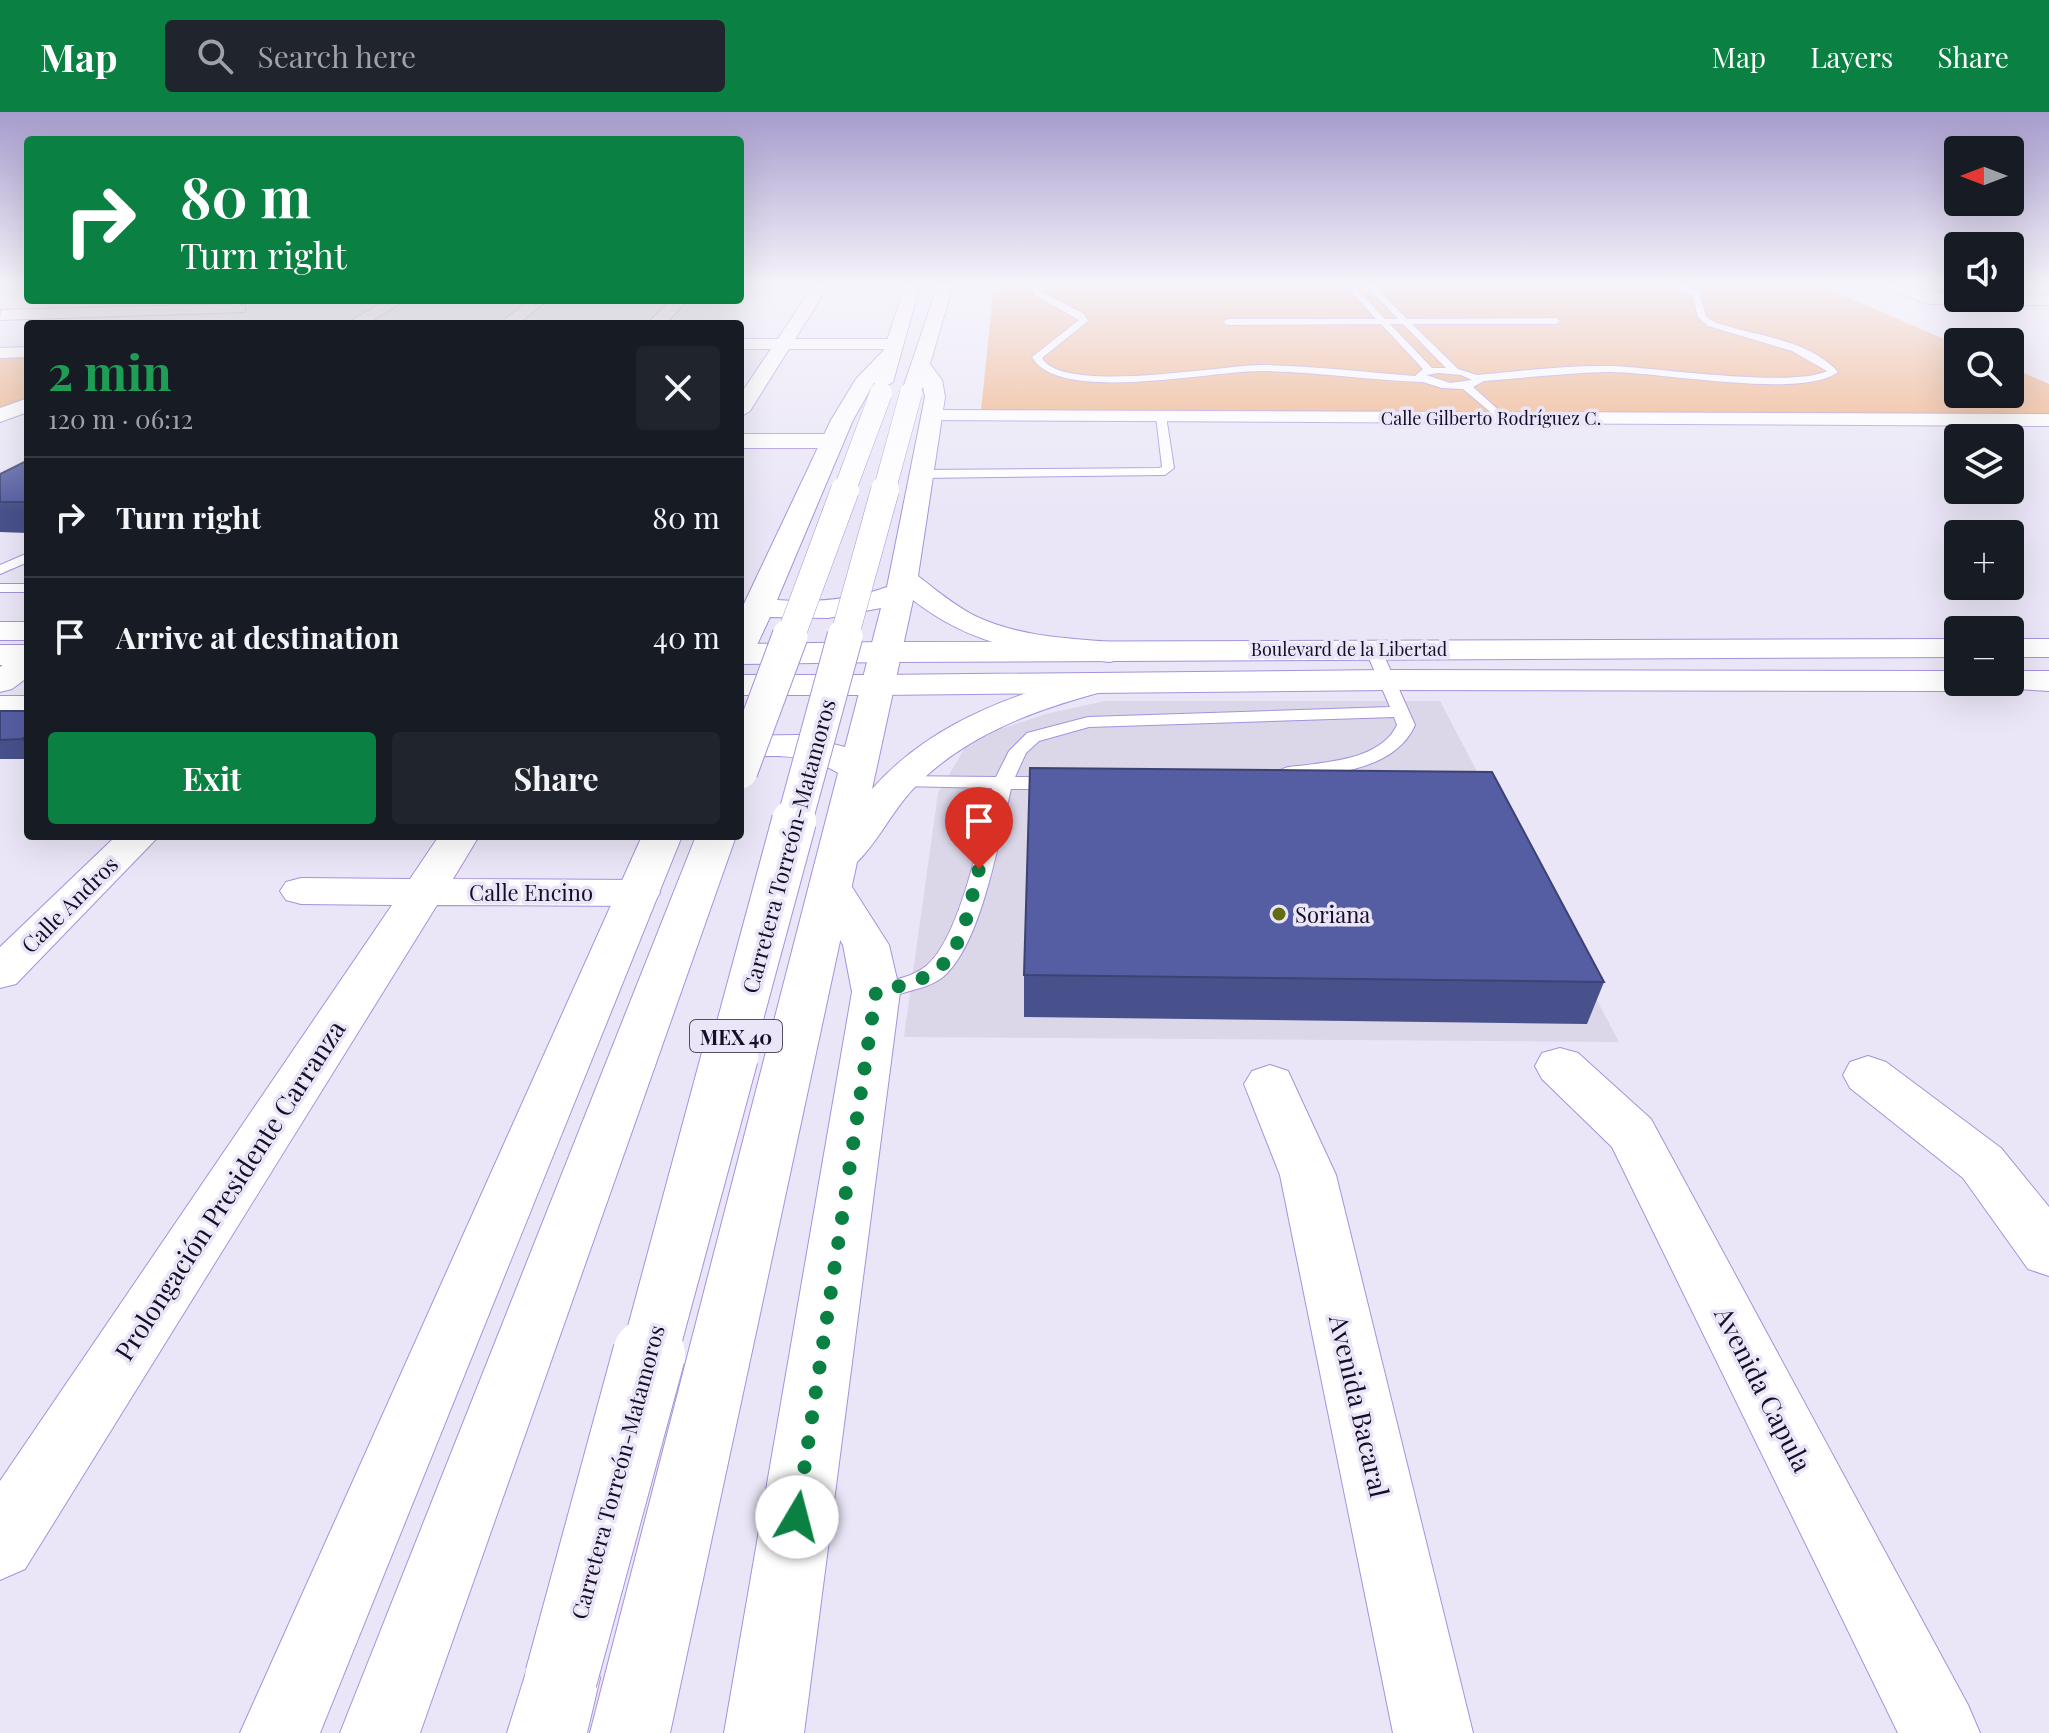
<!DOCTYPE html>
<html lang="en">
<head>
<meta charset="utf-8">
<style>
  :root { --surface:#171b24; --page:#20242c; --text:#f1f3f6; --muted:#9ea1a6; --line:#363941; --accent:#0b8043 }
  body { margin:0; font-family:"Playfair Display",serif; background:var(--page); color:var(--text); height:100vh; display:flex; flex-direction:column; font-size:30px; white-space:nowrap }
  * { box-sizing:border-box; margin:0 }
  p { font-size:26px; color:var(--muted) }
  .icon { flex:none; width:44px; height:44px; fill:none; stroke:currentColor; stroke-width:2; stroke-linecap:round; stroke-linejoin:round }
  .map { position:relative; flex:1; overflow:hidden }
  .details { position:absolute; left:24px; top:208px; width:720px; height:520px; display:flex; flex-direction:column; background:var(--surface); border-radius:8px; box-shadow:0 8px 32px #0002 }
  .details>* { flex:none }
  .top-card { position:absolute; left:24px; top:24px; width:720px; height:168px; border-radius:8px; box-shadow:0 8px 32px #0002; background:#0b8043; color:#fff; overflow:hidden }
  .needle { width:52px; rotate:270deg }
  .controls { position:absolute; left:1944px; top:24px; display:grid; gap:16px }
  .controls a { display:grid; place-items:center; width:80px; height:80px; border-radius:8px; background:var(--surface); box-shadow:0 8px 32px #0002; font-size:40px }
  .pin { position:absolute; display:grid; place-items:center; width:68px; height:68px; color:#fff; margin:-82px -34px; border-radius:50% 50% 50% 0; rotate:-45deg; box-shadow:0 0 8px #0007 }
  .pin .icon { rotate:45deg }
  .me { position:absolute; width:88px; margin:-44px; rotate:8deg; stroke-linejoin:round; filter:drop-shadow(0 0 6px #0008) }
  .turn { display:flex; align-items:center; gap:28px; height:168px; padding:0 24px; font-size:36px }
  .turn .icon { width:104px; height:104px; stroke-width:2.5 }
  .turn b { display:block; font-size:56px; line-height:68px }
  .round { display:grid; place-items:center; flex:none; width:84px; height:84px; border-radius:8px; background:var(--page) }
  .summary { display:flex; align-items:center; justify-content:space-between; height:136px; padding:0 24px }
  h1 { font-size:48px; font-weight:700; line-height:60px; color:#1e9e55 }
  .cta { display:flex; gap:16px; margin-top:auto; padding:16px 24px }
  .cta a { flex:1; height:92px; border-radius:8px; background:var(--accent); color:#fff; font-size:32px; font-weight:700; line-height:92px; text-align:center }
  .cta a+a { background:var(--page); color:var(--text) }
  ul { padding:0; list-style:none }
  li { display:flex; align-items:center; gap:24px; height:120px; padding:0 24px; border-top:2px solid var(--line) }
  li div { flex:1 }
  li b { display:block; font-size:30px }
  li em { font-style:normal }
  header { display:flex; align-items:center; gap:48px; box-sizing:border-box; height:112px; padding:0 40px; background:var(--accent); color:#fff }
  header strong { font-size:38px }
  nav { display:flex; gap:44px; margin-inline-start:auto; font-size:28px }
  .search { width:560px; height:72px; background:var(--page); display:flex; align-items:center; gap:20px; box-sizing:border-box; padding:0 28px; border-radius:8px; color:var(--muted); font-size:30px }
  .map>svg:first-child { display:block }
</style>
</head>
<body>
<header>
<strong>Map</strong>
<div class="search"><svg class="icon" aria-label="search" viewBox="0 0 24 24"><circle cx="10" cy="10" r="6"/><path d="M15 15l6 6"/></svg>Search here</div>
<nav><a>Map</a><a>Layers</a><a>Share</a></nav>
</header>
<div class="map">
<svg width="2049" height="1621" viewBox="0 0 2049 1621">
  <rect width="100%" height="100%" fill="#eae6f7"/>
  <path fill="#dbd7e9" d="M1105 589H1440L1619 930 904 925 938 681 965 636 997 618 1046 602Z"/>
  <g fill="#f0ab7a">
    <path d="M994 173H1819L1958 233V282H2010V255L2049 272V302L981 298Z"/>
    <path d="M28 243V285L0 298V244Z"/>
  </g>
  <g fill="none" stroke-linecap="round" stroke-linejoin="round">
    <g stroke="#a692dd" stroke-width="2">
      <g id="service">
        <path d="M1035 173H1043L1042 180 1084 202 1088 209 1042 246C1063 283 1221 253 1262 253 1313 254 1365 260 1415 264L1423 257 1381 212 1227 213 1223 210 1227 207H1376L1346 173H1353L1385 207H1398L1366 173H1373L1407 207 1556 206 1560 209 1556 212H1412L1458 257 1477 263C1521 259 1568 253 1613 254 1658 256 1793 276 1827 259L1792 239 1708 214 1698 205 1692 183 1672 173H1683L1699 180 1706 204 1714 210C1754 224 1809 227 1838 260 1802 288 1657 259 1607 260 1566 261 1524 266 1484 269L1473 275 1504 303V307L1500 308 1463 277 1442 276 1423 270C1369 268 1316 260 1263 259 1214 258 1058 293 1032 245L1079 208 1036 184 1033 179ZM1390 212H1403L1446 256H1432ZM1438 261 1461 263 1472 268 1450 271 1426 263Z"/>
        <path d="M1161 301 1166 304 1174 356 1165 363 921 366 915 362 921 358 1159 356 1162 355 1156 304Z"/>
        <path d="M28 441V450L0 462V453Z"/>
        <rect x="0" y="472" width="28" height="8"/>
        <path d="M1373 532 1381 537 1415 613C1395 659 1330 662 1286 667L1277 661C1284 653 1296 655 1307 653 1338 649 1383 644 1397 613L1394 605 1089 615 1039 629 1026 641 1015 665H1056L1065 671 1056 677H1011C999 726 982 832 943 865 932 874 916 877 903 881 891 884 880 889 868 886L864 880 868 874C886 869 910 867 926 854 960 827 981 720 992 676L901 674 892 668 894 664 996 665 1009 639 1027 621 1088 605 1390 595 1365 537Z"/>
      </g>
    </g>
    <g stroke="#a692dd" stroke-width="2">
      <g id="minor">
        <path d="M814 173H829L750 299 740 305V283Z"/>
        <path d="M1879 173C1906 173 1930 182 1958 182V186L2049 183V193L1928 192Z"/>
        <path d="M386 188H406L366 212H346Z"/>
        <path d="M530 188H548L518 212H499Z"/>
        <path d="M671 188H688L665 212H647Z"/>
        <path d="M239 192 245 194V200L0 208 1 198Z"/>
        <path d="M28 286V300L0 310V296Z"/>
        <path d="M740 322H832L843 329 832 336H740Z"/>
        <rect x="0" y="510" width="28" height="18"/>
        <path d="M28 540V565L12 577 0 580V555L17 543Z"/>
        <path d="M116 724H159L16 872 0 876V835Z"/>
        <path d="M439 724H479L453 767 639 768 654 772 660 781 654 790 639 794 437 793 25 1457 0 1468V1369L392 793 301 792 286 788 280 779 286 770 301 766 410 767Z"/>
        <path d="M830 760 845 764 889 833 900 880 804 1621H724L852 880 843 833 809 773 815 764Z"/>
        <path d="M1560 936 1578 941 1651 1007 1968 1593 1980 1621H1898L1612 1035 1542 967 1535 954 1542 941Z"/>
        <path d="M1868 944 1886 950 2001 1036 2049 1095V1164L2028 1157 1963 1066 1850 976 1843 963 1850 950Z"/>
        <path d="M1270 953 1288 959 1336 1063 1473 1621H1393L1280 1063 1244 972 1252 959Z"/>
      </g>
    </g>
    <g stroke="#a692dd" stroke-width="2">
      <g id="tertiary">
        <path d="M740 227H894L903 232 894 237H740Z"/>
        <path d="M28 235V245L0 246V236Z"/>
        <path d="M932 298 2049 302V314L925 308 921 304Z"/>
        <path d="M1958 527V545L886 550 875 547 870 540 875 533 886 530Z"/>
        <rect x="2010" y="527" width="39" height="18"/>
        <path d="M1387 558 1958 559V570H1974L1970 576 1958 579 1387 578 878 583 866 580 861 573 866 566 878 563Z"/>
        <path d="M2010 559H2049V579L1998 576 1994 570H2010Z"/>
      </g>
    </g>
    <g stroke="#a692dd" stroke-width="2">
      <g id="secondary">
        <path d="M886 530 897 533 902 540 897 547 886 550 740 552V532Z"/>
        <rect x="0" y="533" width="28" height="20"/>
        <path d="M740 563H878L890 566 895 573 890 580 878 583H740Z"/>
        <rect x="0" y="584" width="28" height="20"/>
      </g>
    </g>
    <g stroke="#a692dd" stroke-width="2">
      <g id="trunk">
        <path d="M905 173H920L893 270 883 276 874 271 853 308 777 488C815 491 851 488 887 475L925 285 923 275 919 283 912 285 902 279 938 173H953L930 252 942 268 945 285 918 464C936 478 954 493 975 504 1017 524 1064 526 1110 530L1121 533 1126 540 1121 547 1110 550C1035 542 974 536 913 488L872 677C921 622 985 593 1054 572 1072 567 1091 559 1109 564L1114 571 1109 578C1037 597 965 622 913 677 892 699 878 730 857 750L670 1621H590L838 661C807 642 776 642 740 646V624L798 623 845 635 881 496 828 506 770 505 751 546 740 549V505L743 494 831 308 856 267 884 238Z"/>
        <path d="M642 724H682L320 1621H240Z"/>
        <path d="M696 724H736L420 1621H340Z"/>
        <path d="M561 1527 589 1538 600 1566 587 1621H507L533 1538Z"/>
      </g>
    </g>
    <use href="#service" fill="#fff" fill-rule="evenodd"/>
    <use href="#minor" fill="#fff" fill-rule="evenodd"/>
    <use href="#tertiary" fill="#fff" fill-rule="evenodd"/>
    <use href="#secondary" fill="#fff" fill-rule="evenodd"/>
    <use href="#trunk" fill="#fff" fill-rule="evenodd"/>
    <g stroke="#a692dd" stroke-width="23" stroke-linecap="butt">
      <g id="trunk-bridge-far5">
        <path d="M844 380 881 281"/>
        <path d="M884 380 911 281"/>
      </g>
    </g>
    <g stroke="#a692dd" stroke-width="29" stroke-linecap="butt">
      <g id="trunk-bridge-far4">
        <path d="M790 526 845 378"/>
        <path d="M844 526 885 378"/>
      </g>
    </g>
    <g stroke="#a692dd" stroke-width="37" stroke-linecap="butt">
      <g id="trunk-bridge-far3">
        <path d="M740 659 790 524"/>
        <path d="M794 711 845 524"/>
      </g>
    </g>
    <g stroke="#a692dd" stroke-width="46" stroke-linecap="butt">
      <path id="trunk-bridge-far2" d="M730 946 794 709"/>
    </g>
    <g stroke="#a692dd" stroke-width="58" stroke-linecap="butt">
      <path id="trunk-bridge-far1" d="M649 1244 730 944"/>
    </g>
    <g stroke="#a692dd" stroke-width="74" stroke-linecap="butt">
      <path id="trunk-bridge" d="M561 1566 649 1242"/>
    </g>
    <use href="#trunk-bridge-far5" stroke="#fff" stroke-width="22"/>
    <use href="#trunk-bridge-far4" stroke="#fff" stroke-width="28"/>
    <use href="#trunk-bridge-far3" stroke="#fff" stroke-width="35"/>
    <use href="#trunk-bridge-far2" stroke="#fff" stroke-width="44"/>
    <use href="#trunk-bridge-far1" stroke="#fff" stroke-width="56"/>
    <use href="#trunk-bridge" stroke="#fff" stroke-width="72"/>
  </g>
  <g fill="#49518c">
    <path d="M28 348V421L0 420V362Z"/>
    <rect x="0" y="599" width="28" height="48"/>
    <path d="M1024 863 1604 870 1587 912 1024 905Z"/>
  </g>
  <path fill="#3c4272" d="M28 623V637L22 627Z"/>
  <g fill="#555ea3" stroke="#3c4272" stroke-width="2">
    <path d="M28 348V390H0V362Z"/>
    <path d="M0 599H28V623L22 627 0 628Z"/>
    <path d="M1030 656 1492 660 1604 870 1024 863Z"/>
  </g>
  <linearGradient id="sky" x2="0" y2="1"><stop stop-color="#a79ccd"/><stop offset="0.43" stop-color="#f6f4fb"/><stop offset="1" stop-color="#f6f4fb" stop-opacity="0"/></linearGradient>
  <rect width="2049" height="400" fill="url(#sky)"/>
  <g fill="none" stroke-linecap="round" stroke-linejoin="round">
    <path stroke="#0b8043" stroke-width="14" stroke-dasharray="0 25.2" d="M797 1405 876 880C895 875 918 871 935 859 964 839 970 789 979 757"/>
  </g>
  <circle fill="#636c13" stroke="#eae6f7" stroke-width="3" cx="1279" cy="802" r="8"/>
  <g text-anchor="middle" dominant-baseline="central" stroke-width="7" stroke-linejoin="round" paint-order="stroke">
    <g font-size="18" fill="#160d29" stroke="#eae6f7">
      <text x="1491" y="306">Calle Gilberto Rodríguez C.</text>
      <text x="1349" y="537">Boulevard de la Libertad</text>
    </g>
    <rect fill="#eae6f7" stroke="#564e67" stroke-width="2" x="690" y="908" width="92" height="32" rx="6"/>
    <g font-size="20" font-weight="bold" fill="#160d29">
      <text x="736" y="924">MEX 40</text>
    </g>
    <g font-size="22" fill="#160d29" stroke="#eae6f7">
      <text transform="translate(788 734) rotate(-75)">Carretera Torreón-Matamoros</text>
      <text x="531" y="780">Calle Encino</text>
      <text transform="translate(69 792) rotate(-45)">Calle Andros</text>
      <text transform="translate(617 1360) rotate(-75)">Carretera Torreón-Matamoros</text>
    </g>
    <g font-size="22" fill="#160d29" stroke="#eae6f7" text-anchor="start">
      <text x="1295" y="802">Soriana</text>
    </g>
    <g font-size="26" fill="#160d29" stroke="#eae6f7">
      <text transform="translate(229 1078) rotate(-57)">Prolongación Presidente Carranza</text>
      <text transform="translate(1764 1277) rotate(63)">Avenida Capula</text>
      <text transform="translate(1360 1294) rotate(77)">Avenida Bacaral</text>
    </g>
  </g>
</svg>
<div class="controls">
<a><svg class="needle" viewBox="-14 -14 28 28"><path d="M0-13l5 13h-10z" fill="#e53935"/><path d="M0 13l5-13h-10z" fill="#9ea1a6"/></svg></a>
<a><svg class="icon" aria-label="sound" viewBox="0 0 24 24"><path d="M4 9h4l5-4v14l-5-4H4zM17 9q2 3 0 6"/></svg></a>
<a><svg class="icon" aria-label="search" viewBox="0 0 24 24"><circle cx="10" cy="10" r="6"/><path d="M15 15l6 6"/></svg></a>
<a><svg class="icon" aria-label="layers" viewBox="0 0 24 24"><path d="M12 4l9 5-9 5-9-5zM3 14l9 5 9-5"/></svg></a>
<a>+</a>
<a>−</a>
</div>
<div class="pin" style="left:979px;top:757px;background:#d93025"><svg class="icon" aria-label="arrive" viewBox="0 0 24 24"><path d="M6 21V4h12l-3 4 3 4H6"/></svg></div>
<svg class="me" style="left:797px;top:1405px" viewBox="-20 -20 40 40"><circle r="19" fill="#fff"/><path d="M0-13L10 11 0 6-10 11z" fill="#0b8043"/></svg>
<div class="top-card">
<div class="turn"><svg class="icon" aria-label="right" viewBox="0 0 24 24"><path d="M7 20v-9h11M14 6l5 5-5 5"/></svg><div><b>80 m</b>Turn right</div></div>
</div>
<section class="details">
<div class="summary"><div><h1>2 min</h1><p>120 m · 06:12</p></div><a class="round"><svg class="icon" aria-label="close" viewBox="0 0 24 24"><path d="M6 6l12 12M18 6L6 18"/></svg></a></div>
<ul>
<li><svg class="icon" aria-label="right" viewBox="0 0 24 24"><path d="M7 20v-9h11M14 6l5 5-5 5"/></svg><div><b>Turn right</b></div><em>80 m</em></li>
<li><svg class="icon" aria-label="arrive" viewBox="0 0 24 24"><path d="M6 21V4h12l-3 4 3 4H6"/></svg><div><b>Arrive at destination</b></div><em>40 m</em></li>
</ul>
<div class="cta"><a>Exit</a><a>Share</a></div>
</section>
</div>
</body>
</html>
